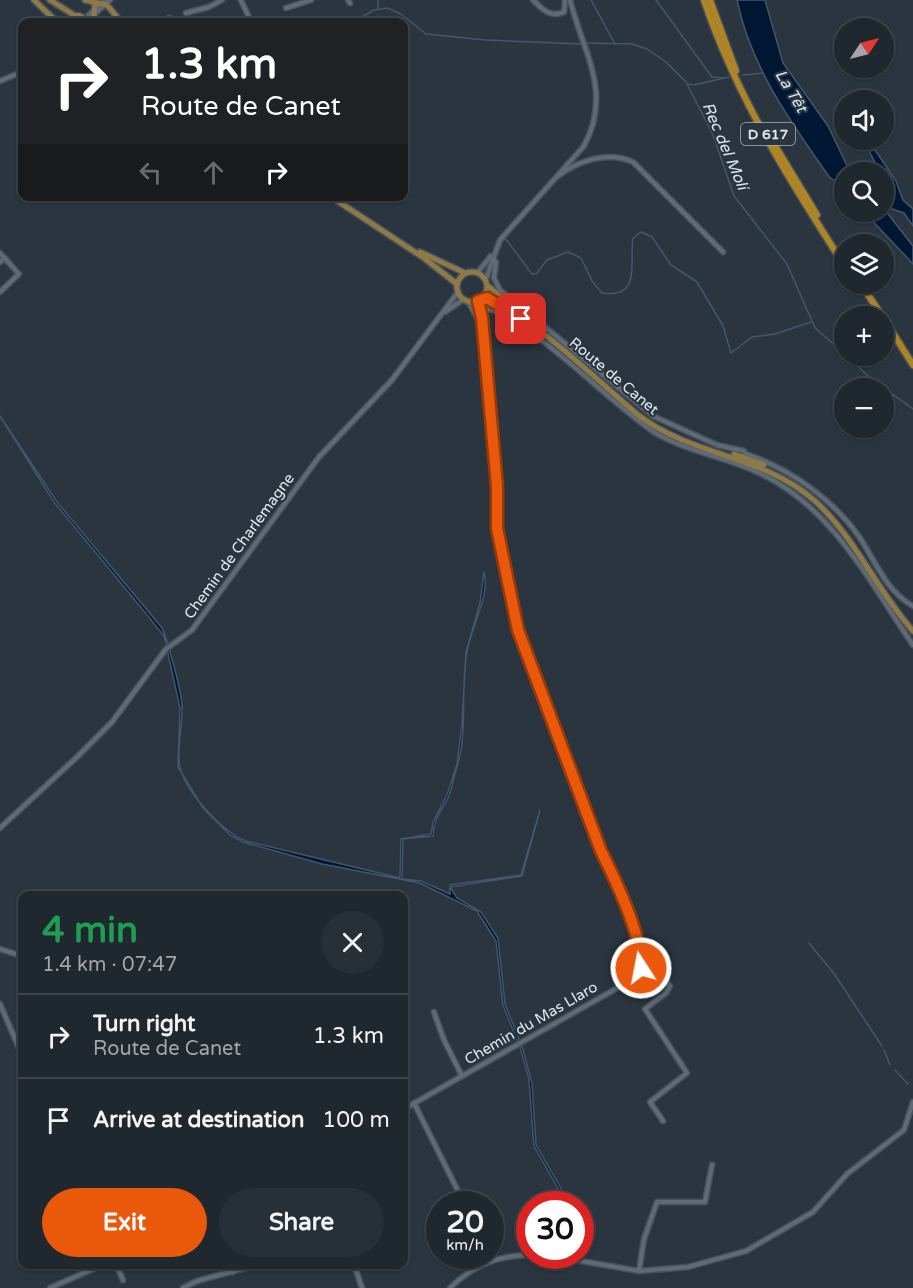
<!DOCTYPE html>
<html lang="en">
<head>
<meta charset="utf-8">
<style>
  :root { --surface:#20282f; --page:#283037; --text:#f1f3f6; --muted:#a2a6aa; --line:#3d444b; --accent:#ea580c }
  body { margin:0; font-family:"Varela Round",sans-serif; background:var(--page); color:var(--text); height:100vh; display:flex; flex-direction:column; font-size:22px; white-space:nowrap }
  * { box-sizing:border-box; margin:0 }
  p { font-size:20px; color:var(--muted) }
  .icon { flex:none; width:33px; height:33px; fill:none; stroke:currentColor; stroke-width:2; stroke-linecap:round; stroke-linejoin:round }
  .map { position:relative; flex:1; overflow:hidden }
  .side { position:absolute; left:18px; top:891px; width:390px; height:378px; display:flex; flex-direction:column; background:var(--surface); border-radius:12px; box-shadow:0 2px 4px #0004,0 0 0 2px var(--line) }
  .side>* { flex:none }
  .top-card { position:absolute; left:18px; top:18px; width:390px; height:183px; border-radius:12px; box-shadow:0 2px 4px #0004,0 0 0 2px var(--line); background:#202124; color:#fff; overflow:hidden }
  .needle { width:39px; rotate:55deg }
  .buttons { position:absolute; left:834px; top:18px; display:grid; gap:12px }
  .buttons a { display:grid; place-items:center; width:60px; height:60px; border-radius:50%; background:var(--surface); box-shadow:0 2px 4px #0004,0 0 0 2px var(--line); font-size:30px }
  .speed { position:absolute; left:426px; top:1191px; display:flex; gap:12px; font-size:30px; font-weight:700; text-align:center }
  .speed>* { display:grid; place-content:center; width:78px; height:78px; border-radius:50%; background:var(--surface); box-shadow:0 2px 4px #0004,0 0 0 2px var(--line); line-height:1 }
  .speed small { font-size:15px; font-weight:400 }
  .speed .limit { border:9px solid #d22; background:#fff; color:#111 }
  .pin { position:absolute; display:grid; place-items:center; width:51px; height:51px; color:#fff; margin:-26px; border-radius:12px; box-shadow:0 3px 9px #0006 }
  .me { position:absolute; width:66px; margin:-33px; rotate:349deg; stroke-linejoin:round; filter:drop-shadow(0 0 4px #0008) }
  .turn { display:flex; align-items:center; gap:21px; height:126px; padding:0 24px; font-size:27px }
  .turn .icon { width:78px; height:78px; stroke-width:2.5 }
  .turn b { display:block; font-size:42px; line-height:51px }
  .lanes { display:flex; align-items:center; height:57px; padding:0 24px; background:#0003; justify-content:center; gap:30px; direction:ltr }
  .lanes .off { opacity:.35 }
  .round { display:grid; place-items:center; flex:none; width:63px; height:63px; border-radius:32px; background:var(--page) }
  .head { display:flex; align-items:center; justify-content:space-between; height:102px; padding:0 24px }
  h1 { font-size:36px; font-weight:700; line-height:45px; color:#1e9e55 }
  .action { display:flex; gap:12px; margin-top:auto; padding:12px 24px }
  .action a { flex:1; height:69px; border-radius:36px; background:var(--accent); color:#fff; font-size:24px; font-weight:700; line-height:69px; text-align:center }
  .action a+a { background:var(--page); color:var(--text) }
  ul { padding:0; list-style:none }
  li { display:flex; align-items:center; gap:18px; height:84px; padding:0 24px; border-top:2px solid var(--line) }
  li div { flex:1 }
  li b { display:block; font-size:22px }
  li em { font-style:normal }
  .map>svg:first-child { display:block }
</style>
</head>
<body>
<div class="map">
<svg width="913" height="1288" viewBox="0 0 913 1288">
  <rect width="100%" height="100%" fill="#2a353f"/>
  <g fill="#001733" stroke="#44566b" stroke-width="1.5">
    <path d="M737 0H765L783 63 828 126 850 172H844V186L830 178C791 122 751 68 737 0Z"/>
    <path d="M875 150 896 181 903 200 913 209V226L904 213 887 207 884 209 913 246V264L864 212H884V196L891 194 884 182V172H880L869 151Z"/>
    <path d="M0 416 57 502 162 628 169 646 167 647 164 636 148 616 54 502Z"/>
    <path d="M484 572C490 593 473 625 468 647 459 686 469 728 457 767 454 776 452 789 448 798 441 811 433 820 433 836L403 839 402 879 421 881 450 894V885L521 875 540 810 522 876 450 887 457 898 481 912 498 938 505 1004 519 1039 517 1040 503 1005 496 941 477 911 420 883 322 864 243 842 230 835 203 808 178 767 180 708 167 649 169 648C174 668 181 687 182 707 183 726 176 748 180 767 186 792 222 832 246 841L400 878 401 839 431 834 433 822 447 795 457 764 462 724 466 652 480 603Z"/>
    <path d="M522 1046 532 1083 536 1145 570 1204H567L534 1146 529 1079 520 1047Z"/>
  </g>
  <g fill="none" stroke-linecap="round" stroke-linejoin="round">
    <g stroke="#44566b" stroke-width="1.5">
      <path d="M378 0V8"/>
      <path d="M591 0 615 44"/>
      <path d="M656 0 712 77 725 78"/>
      <path d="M353 22 374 10 387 8 401 14 426 34 485 40 580 44"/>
      <path d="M587 43 632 44 647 49 666 62 686 82 713 135 734 196 787 264 815 328 844 353"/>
      <path d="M743 75 763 73"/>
      <path d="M688 84 694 85 729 77"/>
      <path d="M505 238 532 274H536L547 260 568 252 581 258 592 281 602 293C642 299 629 263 633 238L641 232 652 237 671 265 697 282 723 326 731 353 752 337 775 334 811 322"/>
      <path d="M847 356 870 378 913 409"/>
      <path d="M809 943 835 975 882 1046"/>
      <path d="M884 1050 890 1065"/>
      <path d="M895 1070 908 1084"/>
    </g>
    <g stroke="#48515a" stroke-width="7">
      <g id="minor">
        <path d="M241 0 251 22"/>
        <path d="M348 0 350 3"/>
        <path d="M533 0C543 10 551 18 564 12L565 0"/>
        <path d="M286 8 311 0"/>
        <path d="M186 13 209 7 222 0"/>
        <path d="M169 18 177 22"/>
        <path d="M81 22 105 0"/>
        <path d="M86 22 110 0"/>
        <path d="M0 81 22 72"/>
        <path d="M558 176C579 160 608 151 633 162L723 252"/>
        <path d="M0 253 19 274 0 292"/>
        <path d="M490 257 496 262 494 278 500 290 653 416 717 445 744 451 745 457"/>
        <path d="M0 262 5 258"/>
        <path d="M478 272 491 256"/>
        <path d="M486 279 500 240 584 146C613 92 583 52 570 0"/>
        <path d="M468 301 482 327"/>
        <path d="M445 312 464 299"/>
        <path d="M475 313 491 309C553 339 596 391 651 430 683 451 723 456 757 472 831 505 869 581 913 645"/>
        <path d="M746 454C790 469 833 499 860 538 875 561 887 592 913 606"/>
        <path d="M0 828 77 757 112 722 166 649 192 630 319 457 392 380 458 292"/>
        <path d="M638 941 670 986 666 993 645 1009 687 1073 650 1102 663 1121"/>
        <path d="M0 949 22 956"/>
        <path d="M0 1004 22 1055"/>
        <path d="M434 1012 444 1040 462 1076"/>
        <path d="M414 1103 457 1189"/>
        <path d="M404 1109 612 991C621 985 636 979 641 968 648 952 610 869 601 851L518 631 497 528V486L482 318 478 301"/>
        <path d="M552 1256 639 1271 688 1267 746 1251 813 1212 847 1174 904 1130 913 1102"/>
        <path d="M116 1264 123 1280"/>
        <path d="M229 1264 233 1272"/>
        <path d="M354 1264 362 1288"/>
        <path d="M639 1271 644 1239 657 1202H705L712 1165"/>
        <path d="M50 1288 104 1264"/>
        <path d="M183 1288 197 1281 260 1264"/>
        <path d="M450 1288C472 1266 497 1255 530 1255"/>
      </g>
    </g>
    <g stroke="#48515a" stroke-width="8">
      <g id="major">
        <path d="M34 0 57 22"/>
        <path d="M50 0 77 17"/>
        <path d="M85 0 107 5 121 22"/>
        <path d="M94 15 95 3"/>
        <path d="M330 196 424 258 457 284"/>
        <path d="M420 252 465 273"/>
        <circle cx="472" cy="287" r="15"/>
        <path d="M488 286 523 316"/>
        <path d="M482 299C511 296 611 393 637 414 691 457 762 454 815 501 855 537 877 591 913 631"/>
        <path d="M734 454 764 465"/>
      </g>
    </g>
    <g stroke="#48515a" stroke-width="9">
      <g id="highway">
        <path d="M704 0C736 96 790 181 844 265"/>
        <path d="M710 0 736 71"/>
        <path d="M768 134 817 215"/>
        <path d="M861 284 882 316"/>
        <path d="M884 319 913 365"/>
      </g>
    </g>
    <use href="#minor" stroke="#5e6a76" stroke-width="4"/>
    <use href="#major" stroke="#8d7a46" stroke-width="5"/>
    <use href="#highway" stroke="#ad8426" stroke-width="6"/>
    <g stroke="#48515a" stroke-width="8" stroke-linecap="butt">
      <path id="major-bridge" d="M78 15 90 22"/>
    </g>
    <use href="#major-bridge" stroke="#8d7a46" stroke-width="5"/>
  </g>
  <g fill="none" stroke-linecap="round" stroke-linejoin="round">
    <g stroke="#983908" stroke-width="15">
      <path id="route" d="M521 319 487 298 478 301 482 318 497 486V528L518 630 601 851C615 879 643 938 641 968"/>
    </g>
    <use href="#route" stroke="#ea580c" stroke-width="10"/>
  </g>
  <g text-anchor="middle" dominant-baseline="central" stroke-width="4.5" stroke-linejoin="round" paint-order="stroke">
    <rect fill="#2a353f" stroke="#aab2ba" stroke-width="1.5" x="741" y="123" width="54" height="22" rx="4.5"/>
    <g font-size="14" font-weight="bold" fill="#e1e8ef">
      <text x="768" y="134">D 617</text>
    </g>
    <g font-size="15" fill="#e1e8ef" stroke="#2a353f">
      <text transform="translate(614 376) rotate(40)">Route de Canet</text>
      <text transform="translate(239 546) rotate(-54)">Chemin de Charlemagne</text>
      <text transform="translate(531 1023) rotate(-30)">Chemin du Mas Llaro</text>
    </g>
    <g font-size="16" font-style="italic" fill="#d9e4f1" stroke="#2a353f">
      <text transform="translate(791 91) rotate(59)">La Têt</text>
      <text transform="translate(725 146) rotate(67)">Rec del Molí</text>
    </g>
  </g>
</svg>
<div class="buttons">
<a><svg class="needle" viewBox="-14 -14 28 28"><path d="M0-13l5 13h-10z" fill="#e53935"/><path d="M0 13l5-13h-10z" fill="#a2a6aa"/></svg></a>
<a><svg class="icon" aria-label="sound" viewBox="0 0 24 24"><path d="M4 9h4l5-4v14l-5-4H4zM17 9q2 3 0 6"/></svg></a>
<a><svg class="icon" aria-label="search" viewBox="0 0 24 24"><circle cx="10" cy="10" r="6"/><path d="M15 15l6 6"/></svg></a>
<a><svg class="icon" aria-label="layers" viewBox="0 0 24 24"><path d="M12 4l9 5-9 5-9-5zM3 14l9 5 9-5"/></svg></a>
<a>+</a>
<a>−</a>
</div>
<div class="speed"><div>20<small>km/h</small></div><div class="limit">30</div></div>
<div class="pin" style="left:521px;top:319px;background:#d93025"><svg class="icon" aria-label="arrive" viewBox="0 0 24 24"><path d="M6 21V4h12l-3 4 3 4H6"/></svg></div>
<svg class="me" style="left:641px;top:968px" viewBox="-20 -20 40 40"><circle r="17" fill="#ea580c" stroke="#fff" stroke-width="3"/><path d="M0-11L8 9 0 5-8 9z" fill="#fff"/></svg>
<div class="top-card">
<div class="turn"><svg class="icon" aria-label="right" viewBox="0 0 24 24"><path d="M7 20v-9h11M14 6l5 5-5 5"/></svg><div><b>1.3 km</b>Route de Canet</div></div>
<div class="lanes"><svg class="icon off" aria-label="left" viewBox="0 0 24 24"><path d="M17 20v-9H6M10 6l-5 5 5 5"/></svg><svg class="icon off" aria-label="ahead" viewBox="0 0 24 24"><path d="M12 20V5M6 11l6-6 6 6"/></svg><svg class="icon" aria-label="right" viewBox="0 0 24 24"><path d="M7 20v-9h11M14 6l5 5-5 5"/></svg></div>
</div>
<section class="side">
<div class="head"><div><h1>4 min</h1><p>1.4 km · 07:47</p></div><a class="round"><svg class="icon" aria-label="close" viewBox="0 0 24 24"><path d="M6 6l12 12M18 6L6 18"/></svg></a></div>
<ul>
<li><svg class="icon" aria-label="right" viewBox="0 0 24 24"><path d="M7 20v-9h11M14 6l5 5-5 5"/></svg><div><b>Turn right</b><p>Route de Canet</p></div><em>1.3 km</em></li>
<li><svg class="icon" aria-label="arrive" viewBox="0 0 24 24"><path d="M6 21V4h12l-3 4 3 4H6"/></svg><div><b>Arrive at destination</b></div><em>100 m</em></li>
</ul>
<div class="action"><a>Exit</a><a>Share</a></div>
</section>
</div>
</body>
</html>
